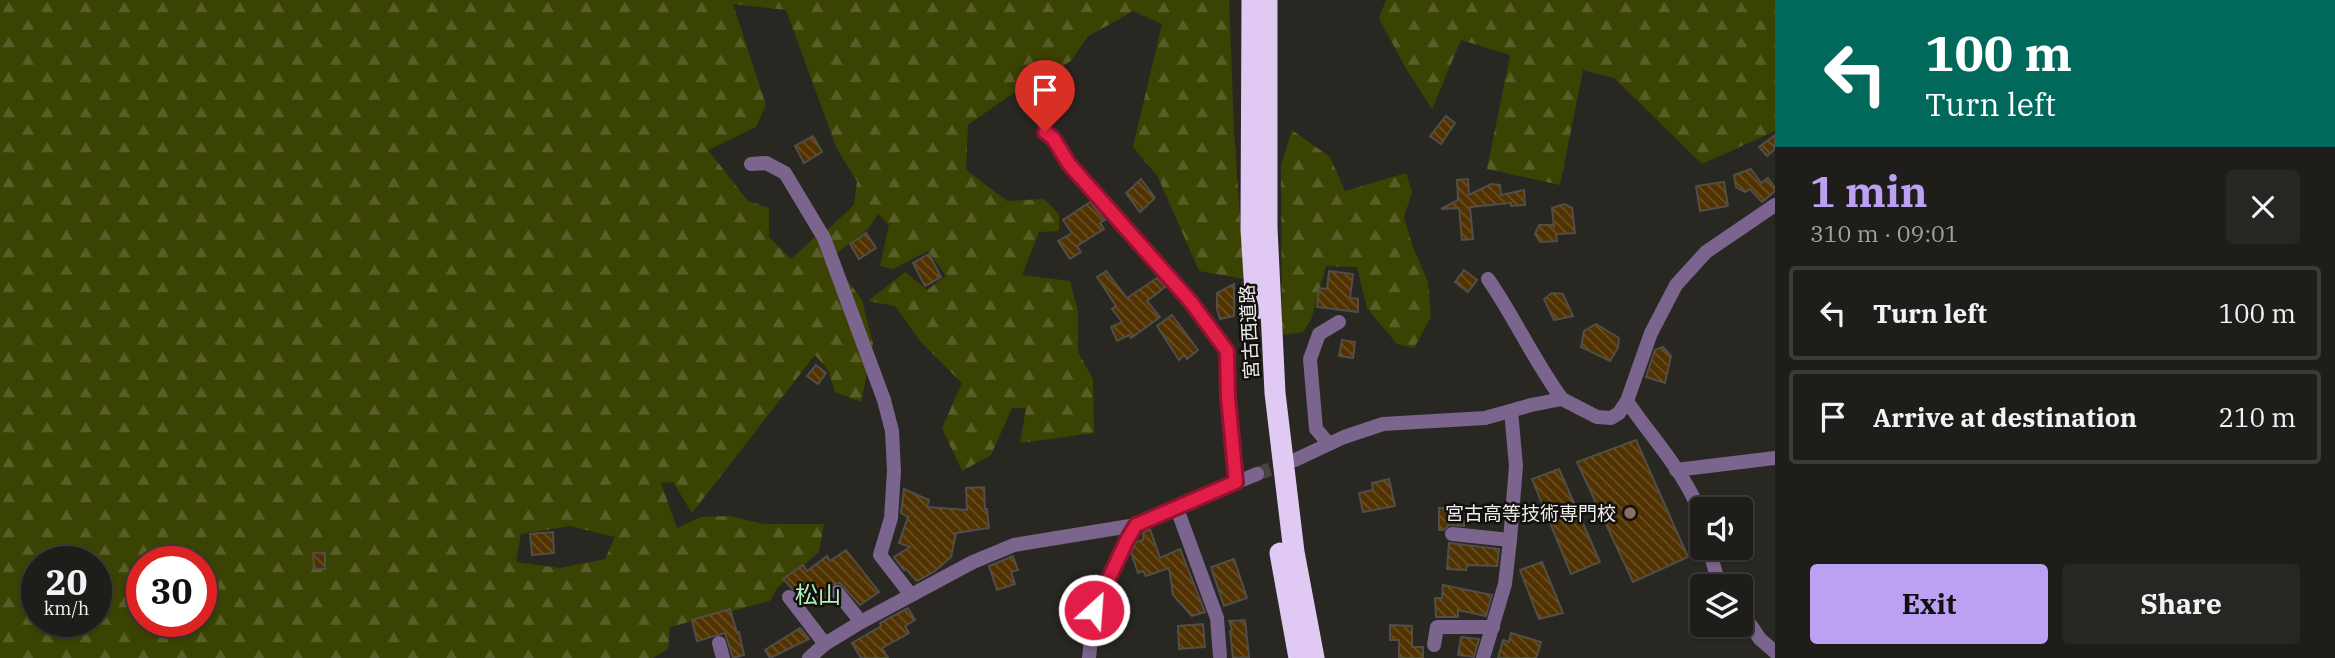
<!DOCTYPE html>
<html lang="en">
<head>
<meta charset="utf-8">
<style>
  :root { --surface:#1f1d1a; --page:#272623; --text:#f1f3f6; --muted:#a1a2a2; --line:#3c3b39; --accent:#bca0f2 }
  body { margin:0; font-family:"IBM Plex Serif","Noto Sans JP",serif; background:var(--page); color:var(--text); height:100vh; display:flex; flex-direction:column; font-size:26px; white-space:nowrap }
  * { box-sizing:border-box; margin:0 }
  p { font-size:23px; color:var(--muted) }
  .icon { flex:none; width:38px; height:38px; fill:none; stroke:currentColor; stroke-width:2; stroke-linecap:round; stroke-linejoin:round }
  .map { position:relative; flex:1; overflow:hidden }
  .drawer { display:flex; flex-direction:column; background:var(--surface); width:560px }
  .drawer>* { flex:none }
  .hud { background:#00695c; color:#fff; overflow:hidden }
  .controls { position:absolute; left:1690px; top:497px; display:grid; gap:14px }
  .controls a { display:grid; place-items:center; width:63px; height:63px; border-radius:7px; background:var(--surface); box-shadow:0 2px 5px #0004,0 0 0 2px var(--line); font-size:35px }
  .speed { position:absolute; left:21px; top:546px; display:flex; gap:14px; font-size:35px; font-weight:700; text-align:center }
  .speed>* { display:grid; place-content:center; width:91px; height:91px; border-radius:50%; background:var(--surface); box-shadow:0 2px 5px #0004,0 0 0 2px var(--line); line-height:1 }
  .speed small { font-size:18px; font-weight:400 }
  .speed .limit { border:10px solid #d22; background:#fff; color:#111 }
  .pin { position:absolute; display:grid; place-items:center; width:60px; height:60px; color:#fff; margin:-72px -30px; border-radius:50% 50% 50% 0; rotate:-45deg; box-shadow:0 0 7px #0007 }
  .pin .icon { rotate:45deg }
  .me { position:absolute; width:77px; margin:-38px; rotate:26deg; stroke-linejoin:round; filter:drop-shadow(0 0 5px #0008) }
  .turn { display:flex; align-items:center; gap:24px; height:147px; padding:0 35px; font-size:32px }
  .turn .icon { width:91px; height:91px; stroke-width:2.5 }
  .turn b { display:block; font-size:49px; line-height:60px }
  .round { display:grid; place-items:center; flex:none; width:74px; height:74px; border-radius:7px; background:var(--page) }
  .summary { display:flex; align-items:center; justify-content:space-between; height:119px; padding:0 35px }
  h1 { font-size:42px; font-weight:700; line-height:52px; color:var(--accent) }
  .action { display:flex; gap:14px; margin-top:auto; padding:14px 35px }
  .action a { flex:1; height:80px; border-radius:7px; background:var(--accent); color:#111; font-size:28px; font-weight:700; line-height:80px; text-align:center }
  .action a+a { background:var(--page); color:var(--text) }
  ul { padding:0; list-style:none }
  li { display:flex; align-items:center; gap:21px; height:94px; margin:0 14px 10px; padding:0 21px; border:4px solid var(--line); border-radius:7px }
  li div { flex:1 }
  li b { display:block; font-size:26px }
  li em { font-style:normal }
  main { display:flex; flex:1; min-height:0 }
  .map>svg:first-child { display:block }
</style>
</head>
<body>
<main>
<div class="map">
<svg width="1775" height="658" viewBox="0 0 1775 658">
  <defs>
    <pattern id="forest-firs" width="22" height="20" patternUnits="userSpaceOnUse" patternTransform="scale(1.75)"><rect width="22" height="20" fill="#3b4302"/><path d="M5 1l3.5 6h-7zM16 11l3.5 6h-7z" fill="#585e27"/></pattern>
    <pattern id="building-back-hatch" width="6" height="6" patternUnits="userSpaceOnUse" patternTransform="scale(1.75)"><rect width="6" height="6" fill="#513200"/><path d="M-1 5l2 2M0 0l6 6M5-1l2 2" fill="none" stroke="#6a5025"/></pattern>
  </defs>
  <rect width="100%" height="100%" fill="#292722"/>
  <g fill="url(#forest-firs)" fill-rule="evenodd">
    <path d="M0 0H1229L1234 129 1244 279 1199 271 1158 177 1133 147 1162 24 1133 11 1087 37 1071 61 1006 98 968 125 966 170 1007 201 1044 199 1059 214V231L1039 232 1022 275 1070 281 1078 312V352L1093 379 1094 433 1020 443 1026 408H1012L991 455 962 471 942 428 962 383 921 342 895 306 868 301 905 272 927 290 946 276 928 251 893 269 880 266 889 225 878 214 868 229 837 253 826 231 854 205 857 181 837 149 786 10 733 4 766 105 756 127 708 150 748 201 769 208V237L791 259 815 237 862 300 873 344 861 402 835 392 828 370 815 355 692 513 673 482 661 483 677 528 701 517 730 516 764 524H824L819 552 777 588 770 601 670 627 668 649 653 658H0ZM570 526 615 537 605 559 559 568 516 562 521 534ZM37 562H96V621H37ZM142 562H201V621H142Z"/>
    <path d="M1386 0H1775V131L1702 164 1614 78 1583 70 1560 185 1487 169 1510 55 1461 40 1432 109 1405 67 1379 18Z"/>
    <path d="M1292 130 1330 157 1345 191 1406 173 1412 192 1404 217 1412 245 1428 282 1431 317 1414 348 1397 344 1367 308 1357 267 1326 266 1311 320 1303 332 1282 335 1281 165Z"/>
  </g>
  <g fill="url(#building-back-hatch)" stroke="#514e49" stroke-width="2">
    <path d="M1446 116 1455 123 1441 144 1430 136Z"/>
    <path d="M1775 135V149L1767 156 1759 147Z"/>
    <path d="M813 136 822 152 804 163 795 146Z"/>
    <path d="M1751 169 1761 183 1768 178 1775 188V191L1762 202 1750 189 1745 192 1736 187 1734 175Z"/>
    <path d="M1141 179 1155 198 1140 212 1126 193Z"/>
    <path d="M1468 179 1469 195 1491 184 1500 185 1501 195 1524 190 1525 205 1511 206V203L1470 207 1473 239 1462 240 1459 208 1441 209 1458 200 1457 180Z"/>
    <path d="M1724 182 1728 206 1700 211 1696 186Z"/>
    <path d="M1090 202 1105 220 1100 223 1104 229 1077 246 1081 252 1070 259 1058 241 1072 233 1063 220Z"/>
    <path d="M1564 204 1572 208 1575 233 1556 234 1557 241 1540 242 1535 234 1539 225H1554V228L1552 208Z"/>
    <path d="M866 233 876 248 859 259 850 244Z"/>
    <path d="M929 254 941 277 925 286 913 263Z"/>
    <path d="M1464 270 1477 280 1468 292 1455 282Z"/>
    <path d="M1106 271 1127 298 1157 278 1165 287 1147 301 1160 317 1131 338 1129 335 1117 341 1111 327 1122 322 1112 309 1116 306 1097 277Z"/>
    <path d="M1329 271 1353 274 1350 298 1358 299V312L1317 307 1319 288 1327 289Z"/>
    <path d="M1234 284V316L1220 319 1217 309V293Z"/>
    <path d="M1552 293 1563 294 1573 316 1554 320 1544 299Z"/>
    <path d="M1172 315 1198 350 1187 359 1184 355 1179 360 1157 326Z"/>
    <path d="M1596 324 1619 338 1618 348 1610 361 1581 347 1584 331Z"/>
    <path d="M1342 340 1355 342 1353 358 1339 356Z"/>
    <path d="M1663 347 1671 356 1665 383 1646 377 1655 350Z"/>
    <path d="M816 365 826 373 818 384 807 376Z"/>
    <path d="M1636 440 1688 557 1633 582 1577 462Z"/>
    <path d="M1559 469 1600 562 1571 574 1532 479Z"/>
    <path d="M1389 479 1395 506 1363 512 1359 493 1373 490 1372 483Z"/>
    <path d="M984 487 985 509H987L989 528 956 533 951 557 935 571 917 581 906 569 904 570 894 557 910 547 899 543 908 517 901 513 904 489 929 500 927 507 967 510 966 488Z"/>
    <path d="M1439 508H1458V518L1464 521V526L1449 525 1444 530H1439Z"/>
    <path d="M1150 529 1160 558 1180 549 1205 612 1192 616 1173 595 1169 568 1146 576 1143 571 1138 573 1131 552 1136 542 1143 540V533Z"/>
    <path d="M553 532 554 553 532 555 530 534Z"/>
    <path d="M1449 543 1499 549 1497 566 1467 565 1466 570 1447 569Z"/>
    <path d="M846 550 879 592 860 605 840 583 831 585 828 595 820 602 813 594 804 601 783 579 803 565 807 571 827 556 830 561Z"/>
    <path d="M313 553H325V569H314Z"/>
    <path d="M1013 556 1018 570 1011 572 1015 584 997 590 989 566Z"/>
    <path d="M1234 559 1247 598 1224 606 1211 567Z"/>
    <path d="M1542 562 1563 613 1539 619 1520 570Z"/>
    <path d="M1443 585 1492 595 1486 616 1458 610V617H1436L1435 598H1442Z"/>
    <path d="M908 608 915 620 905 626 909 633 882 648 888 658H861L852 643 881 626 880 623Z"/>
    <path d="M730 609 737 633 739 632 744 655 733 658 725 633 697 641 692 620Z"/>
    <path d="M1245 620 1249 657 1233 658 1230 631 1232 630 1229 621Z"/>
    <path d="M1203 624 1205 647 1179 649 1178 626Z"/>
    <path d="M1390 625 1412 626V647H1423V658H1399V640H1390Z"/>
    <path d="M800 628 809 639 770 658 765 650Z"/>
    <path d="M1511 633 1541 642 1536 658H1498L1503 640 1509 642Z"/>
    <path d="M1461 637 1479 639 1474 657 1458 655Z"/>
  </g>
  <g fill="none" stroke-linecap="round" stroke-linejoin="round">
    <path stroke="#474540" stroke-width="14" stroke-dasharray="14 7" stroke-linecap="butt" d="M1257 474 1290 462"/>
    <g stroke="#7b648d" stroke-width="14">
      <path d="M1045 132 1053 138 1069 164 1191 302 1227 351 1228 397 1236 482"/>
      <path d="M751 164 766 163 785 173 824 238 884 400 892 431 894 471 891 518 880 555 911 595"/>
      <path d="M1488 279C1515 318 1534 361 1562 399"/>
      <path d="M1627 401C1652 439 1691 478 1703 523"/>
      <path d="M1329 444 1316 429 1310 359 1319 334 1339 322"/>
      <path d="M1295 460 1344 437 1383 424 1485 418 1531 405 1562 399 1597 417 1611 418 1619 413 1627 401 1651 333 1676 285 1706 252 1775 205"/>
      <path d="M1676 470 1775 458"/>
      <path d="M1176 506 1217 618 1220 656"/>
      <path d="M1452 534 1510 540"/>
      <path d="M1709 548 1716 574 1724 586"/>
      <path d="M837 592 861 622"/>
      <path d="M789 597 825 644"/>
      <path d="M1741 611 1760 639 1775 652"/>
      <path d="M719 643 723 658"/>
      <path d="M1434 645 1437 627H1493"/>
      <path d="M809 658 825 644 861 622 973 562 1014 545 1136 525 1170 509 1257 474"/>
      <path d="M1089 658 1094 609 1127 539 1136 525"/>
      <path d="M1483 658 1505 584 1510 540 1516 466 1511 411"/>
    </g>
    <g stroke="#e0c9f3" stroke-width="21">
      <path d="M1252 0 1251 229 1256 309"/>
      <path d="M1267 0V228L1275 393 1294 552 1314 658"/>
      <path d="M1280 553 1299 658"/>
    </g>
  </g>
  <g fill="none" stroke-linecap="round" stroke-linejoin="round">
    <g stroke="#92132f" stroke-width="18">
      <path id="route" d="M1045 132 1053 138 1069 164 1191 302 1227 351 1228 397 1236 482 1136 525 1127 540 1094 610"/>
    </g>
    <use href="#route" stroke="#e11d48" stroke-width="12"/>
  </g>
  <circle fill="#8d6e63" stroke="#11100e" stroke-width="2.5" cx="1630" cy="513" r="7"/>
  <g text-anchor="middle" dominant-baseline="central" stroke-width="5" stroke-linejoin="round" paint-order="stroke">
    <g font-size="19" fill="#efeeeb" stroke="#11100e">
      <text transform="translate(1249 332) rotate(-93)">宮古西道路</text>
    </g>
    <g font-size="19" fill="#efeeeb" stroke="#11100e" text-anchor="end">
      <text x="1616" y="513">宮古高等技術専門校</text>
    </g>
    <g font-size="23" fill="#b2f1b8" stroke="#11100e">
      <text x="818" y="594">松山</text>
    </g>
  </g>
</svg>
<div class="controls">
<a><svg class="icon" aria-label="sound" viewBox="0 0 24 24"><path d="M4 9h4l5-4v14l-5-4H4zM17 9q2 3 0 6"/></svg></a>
<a><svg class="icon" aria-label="layers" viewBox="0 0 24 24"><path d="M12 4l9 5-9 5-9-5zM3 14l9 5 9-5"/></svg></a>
</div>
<div class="speed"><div>20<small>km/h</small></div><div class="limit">30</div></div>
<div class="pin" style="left:1045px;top:132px;background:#d93025"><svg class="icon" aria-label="arrive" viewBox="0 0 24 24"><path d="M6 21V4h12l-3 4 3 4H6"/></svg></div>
<svg class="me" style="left:1094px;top:610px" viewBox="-20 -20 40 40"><circle r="17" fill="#e11d48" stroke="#fff" stroke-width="3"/><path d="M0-11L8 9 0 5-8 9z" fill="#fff"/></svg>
</div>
<section class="drawer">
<div class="hud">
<div class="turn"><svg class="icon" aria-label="left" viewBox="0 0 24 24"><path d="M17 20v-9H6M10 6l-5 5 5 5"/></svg><div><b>100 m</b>Turn left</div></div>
</div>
<div class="summary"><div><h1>1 min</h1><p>310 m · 09:01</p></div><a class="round"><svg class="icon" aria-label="close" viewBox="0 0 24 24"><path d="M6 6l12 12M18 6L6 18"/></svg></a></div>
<ul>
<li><svg class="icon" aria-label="left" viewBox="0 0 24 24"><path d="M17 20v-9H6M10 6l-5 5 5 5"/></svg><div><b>Turn left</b></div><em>100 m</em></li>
<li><svg class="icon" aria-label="arrive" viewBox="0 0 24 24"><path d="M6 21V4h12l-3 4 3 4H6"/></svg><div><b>Arrive at destination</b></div><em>210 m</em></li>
</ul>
<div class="action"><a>Exit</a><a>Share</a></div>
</section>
</main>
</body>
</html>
